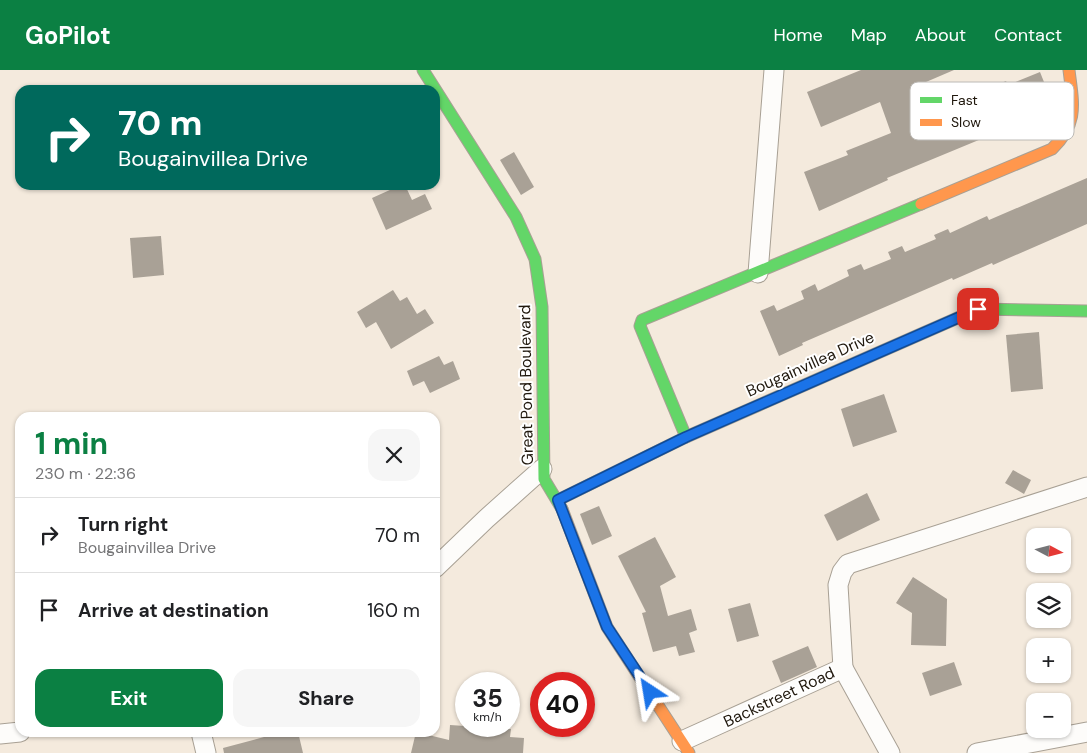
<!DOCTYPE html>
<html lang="en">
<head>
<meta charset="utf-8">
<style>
  :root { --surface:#fff; --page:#f6f6f6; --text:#202124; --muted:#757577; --line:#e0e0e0; --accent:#0b8043 }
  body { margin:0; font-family:"DM Sans",sans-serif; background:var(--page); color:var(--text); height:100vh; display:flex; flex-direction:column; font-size:19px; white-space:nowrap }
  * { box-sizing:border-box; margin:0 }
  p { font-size:16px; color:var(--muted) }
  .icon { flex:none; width:28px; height:28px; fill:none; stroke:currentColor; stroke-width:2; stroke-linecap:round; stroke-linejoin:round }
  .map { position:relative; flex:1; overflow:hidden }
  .side { position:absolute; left:15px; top:342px; width:425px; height:325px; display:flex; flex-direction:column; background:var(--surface); border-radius:15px; box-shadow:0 1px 4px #0004 }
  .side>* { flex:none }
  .hud { position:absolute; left:15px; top:15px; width:425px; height:105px; border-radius:15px; box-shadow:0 1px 4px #0004; background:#00695c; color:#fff; overflow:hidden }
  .needle { width:32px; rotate:97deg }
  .fabs { position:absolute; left:1026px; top:458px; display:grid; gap:10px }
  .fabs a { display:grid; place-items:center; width:45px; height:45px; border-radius:10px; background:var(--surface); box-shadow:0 1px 4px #0004; font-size:25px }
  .speed { position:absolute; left:455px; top:602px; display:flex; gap:10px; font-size:25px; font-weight:700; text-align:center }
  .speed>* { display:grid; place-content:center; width:65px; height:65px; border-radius:50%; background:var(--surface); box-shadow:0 1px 4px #0004; line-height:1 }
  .speed small { font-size:12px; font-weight:400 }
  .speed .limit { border:8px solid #d22; background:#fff; color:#111 }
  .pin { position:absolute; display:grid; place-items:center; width:42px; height:42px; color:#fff; margin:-21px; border-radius:10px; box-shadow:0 2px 8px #0006 }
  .me { position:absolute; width:55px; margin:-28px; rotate:327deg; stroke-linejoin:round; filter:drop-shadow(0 0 4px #0008) }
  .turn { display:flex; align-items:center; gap:18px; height:105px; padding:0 20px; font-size:22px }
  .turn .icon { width:65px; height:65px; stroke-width:2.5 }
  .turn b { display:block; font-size:35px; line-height:42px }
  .round { display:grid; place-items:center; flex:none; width:52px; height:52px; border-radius:15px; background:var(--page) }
  .summary { display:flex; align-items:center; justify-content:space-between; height:85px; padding:0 20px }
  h1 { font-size:30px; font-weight:700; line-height:38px; color:var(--accent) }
  .button { display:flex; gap:10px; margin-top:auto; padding:10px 20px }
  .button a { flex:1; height:58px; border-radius:15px; background:var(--accent); color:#fff; font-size:20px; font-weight:700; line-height:58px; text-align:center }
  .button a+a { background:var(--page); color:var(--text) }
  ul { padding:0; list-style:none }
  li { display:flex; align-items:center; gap:15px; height:75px; padding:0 20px; border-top:1px solid var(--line) }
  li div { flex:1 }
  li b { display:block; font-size:19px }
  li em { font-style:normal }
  header { display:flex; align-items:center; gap:30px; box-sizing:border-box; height:70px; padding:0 25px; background:var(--accent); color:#fff }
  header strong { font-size:24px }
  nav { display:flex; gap:28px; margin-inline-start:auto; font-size:18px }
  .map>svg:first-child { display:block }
</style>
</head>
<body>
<header>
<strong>GoPilot</strong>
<nav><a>Home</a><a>Map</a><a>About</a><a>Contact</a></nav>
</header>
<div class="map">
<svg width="1087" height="683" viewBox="0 0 1087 683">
  <rect width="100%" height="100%" fill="#f4eadd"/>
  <g fill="#a9a196">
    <path d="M861 0H954L912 18 922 44 1006 11 1008 15 1040 2 1054 37 1021 50 1022 52 887 108 888 110 819 141 804 102 848 85 846 81 891 63 880 32 821 57 807 22Z"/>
    <path d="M514 82 534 117 521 125 500 90Z"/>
    <path d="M1087 108V154L993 195 992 193 953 210 952 208 802 273 803 275 779 286 760 241 774 235 777 241 804 229 801 221 815 214 818 221 849 206 847 200 861 194 864 200 891 189 888 182 902 176 905 182 936 169 934 165 948 159 950 163 987 146 989 150Z"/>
    <path d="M401 115H405L412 130 425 124 432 139 386 160 372 128Z"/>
    <path d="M161 166 164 205 133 208 130 168Z"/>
    <path d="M393 220 400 231 407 227 417 244 425 239 434 253 391 279 376 252 366 258 357 242Z"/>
    <path d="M1039 262 1043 319 1011 322 1006 265Z"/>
    <path d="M439 286 444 295 453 291 460 309 430 323 424 311 413 316 407 301Z"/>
    <path d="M884 324 897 362 853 377 841 339Z"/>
    <path d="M1013 400 1031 410 1024 424 1005 413Z"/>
    <path d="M867 423 880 450 837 471 824 445Z"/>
    <path d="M599 436 612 466 592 475 580 444Z"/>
    <path d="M655 467 676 507 660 516 668 546 691 539 697 560 689 563 695 582 679 586 676 576 653 582 642 543 646 542 618 486Z"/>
    <path d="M913 507 947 529 946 576 911 575 912 543 896 533Z"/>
    <path d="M750 533 759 566 737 572 728 539Z"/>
    <path d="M808 576 817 597 781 613 772 591Z"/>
    <path d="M954 592 962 615 930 626 922 603Z"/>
    <path d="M450 655 511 659 510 667 524 668 523 683H411L416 662 449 670Z"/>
    <path d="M262 662H298L303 683H224L223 678 264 667Z"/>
  </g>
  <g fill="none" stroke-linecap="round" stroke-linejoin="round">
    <g stroke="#a8a094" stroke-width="21">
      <g id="street">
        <path d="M758 203 774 0"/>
        <path d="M435 498 486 449 542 399"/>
        <path d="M843 598 838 515 842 502 848 494 1087 417"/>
        <path d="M201 662 206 683"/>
        <path d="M0 664 20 662"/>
        <path d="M682 671 843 598 890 683"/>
        <path d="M977 683 1087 662"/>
      </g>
    </g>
    <g stroke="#a8a094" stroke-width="13">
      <g id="fast">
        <path d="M423 0 516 147 535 189 542 237 544 409 562 439"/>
        <path d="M686 367 640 256 642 250 921 134"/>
        <path d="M558 430 686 367 978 239 1087 241"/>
      </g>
    </g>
    <g stroke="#a8a094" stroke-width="13">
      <g id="slow">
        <path d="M921 134 1052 79C1079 53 1073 34 1069 0"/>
        <path d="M562 439 607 557 689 683"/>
      </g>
    </g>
    <use href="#street" stroke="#fdfcfa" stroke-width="19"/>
    <use href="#fast" stroke="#63d668" stroke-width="11"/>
    <use href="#slow" stroke="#ff974d" stroke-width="11"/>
  </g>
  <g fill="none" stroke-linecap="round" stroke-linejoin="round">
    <g stroke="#114b97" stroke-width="12">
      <path id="route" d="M650 622 607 557 558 430 686 367 978 239"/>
    </g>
    <use href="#route" stroke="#1a73e8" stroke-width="9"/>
  </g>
  <g text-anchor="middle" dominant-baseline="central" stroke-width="4" stroke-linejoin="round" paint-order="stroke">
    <g font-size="16" fill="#20180d" stroke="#fff">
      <text transform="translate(810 294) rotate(-24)">Bougainvillea Drive</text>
      <text transform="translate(526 315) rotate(-91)">Great Pond Boulevard</text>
      <text transform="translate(779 627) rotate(-25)">Backstreet Road</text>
    </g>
  </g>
  <rect x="910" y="12" width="164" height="58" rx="8" fill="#fff" stroke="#bcbab6" stroke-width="1"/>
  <rect x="920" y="27" width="22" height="6" fill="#63d668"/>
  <rect x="920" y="49" width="22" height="7" fill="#ff974d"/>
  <g font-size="14" fill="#20180d">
    <text x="951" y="35">Fast</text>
    <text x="951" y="57">Slow</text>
  </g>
</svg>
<div class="fabs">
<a><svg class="needle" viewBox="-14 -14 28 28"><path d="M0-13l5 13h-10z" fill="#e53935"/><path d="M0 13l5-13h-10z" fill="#757577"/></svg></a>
<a><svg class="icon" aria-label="layers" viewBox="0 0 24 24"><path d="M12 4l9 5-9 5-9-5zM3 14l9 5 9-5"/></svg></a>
<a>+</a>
<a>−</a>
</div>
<div class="speed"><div>35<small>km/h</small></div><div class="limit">40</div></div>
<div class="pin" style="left:978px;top:239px;background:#d93025"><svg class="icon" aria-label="arrive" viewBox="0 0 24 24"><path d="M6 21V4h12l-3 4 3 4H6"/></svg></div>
<svg class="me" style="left:650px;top:622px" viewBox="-20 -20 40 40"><path d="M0-17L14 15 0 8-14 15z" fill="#1a73e8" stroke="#fff" stroke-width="4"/></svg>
<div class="hud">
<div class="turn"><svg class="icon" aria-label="right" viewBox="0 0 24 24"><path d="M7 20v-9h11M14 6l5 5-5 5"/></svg><div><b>70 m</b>Bougainvillea Drive</div></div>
</div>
<section class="side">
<div class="summary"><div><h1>1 min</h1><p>230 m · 22:36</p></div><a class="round"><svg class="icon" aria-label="close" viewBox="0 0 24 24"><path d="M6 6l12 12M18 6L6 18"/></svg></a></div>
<ul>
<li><svg class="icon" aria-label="right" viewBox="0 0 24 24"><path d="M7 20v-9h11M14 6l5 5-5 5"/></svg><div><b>Turn right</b><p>Bougainvillea Drive</p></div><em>70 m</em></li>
<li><svg class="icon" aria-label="arrive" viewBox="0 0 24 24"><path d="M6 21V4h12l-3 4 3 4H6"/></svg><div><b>Arrive at destination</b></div><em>160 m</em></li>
</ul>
<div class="button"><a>Exit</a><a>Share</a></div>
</section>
</div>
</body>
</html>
